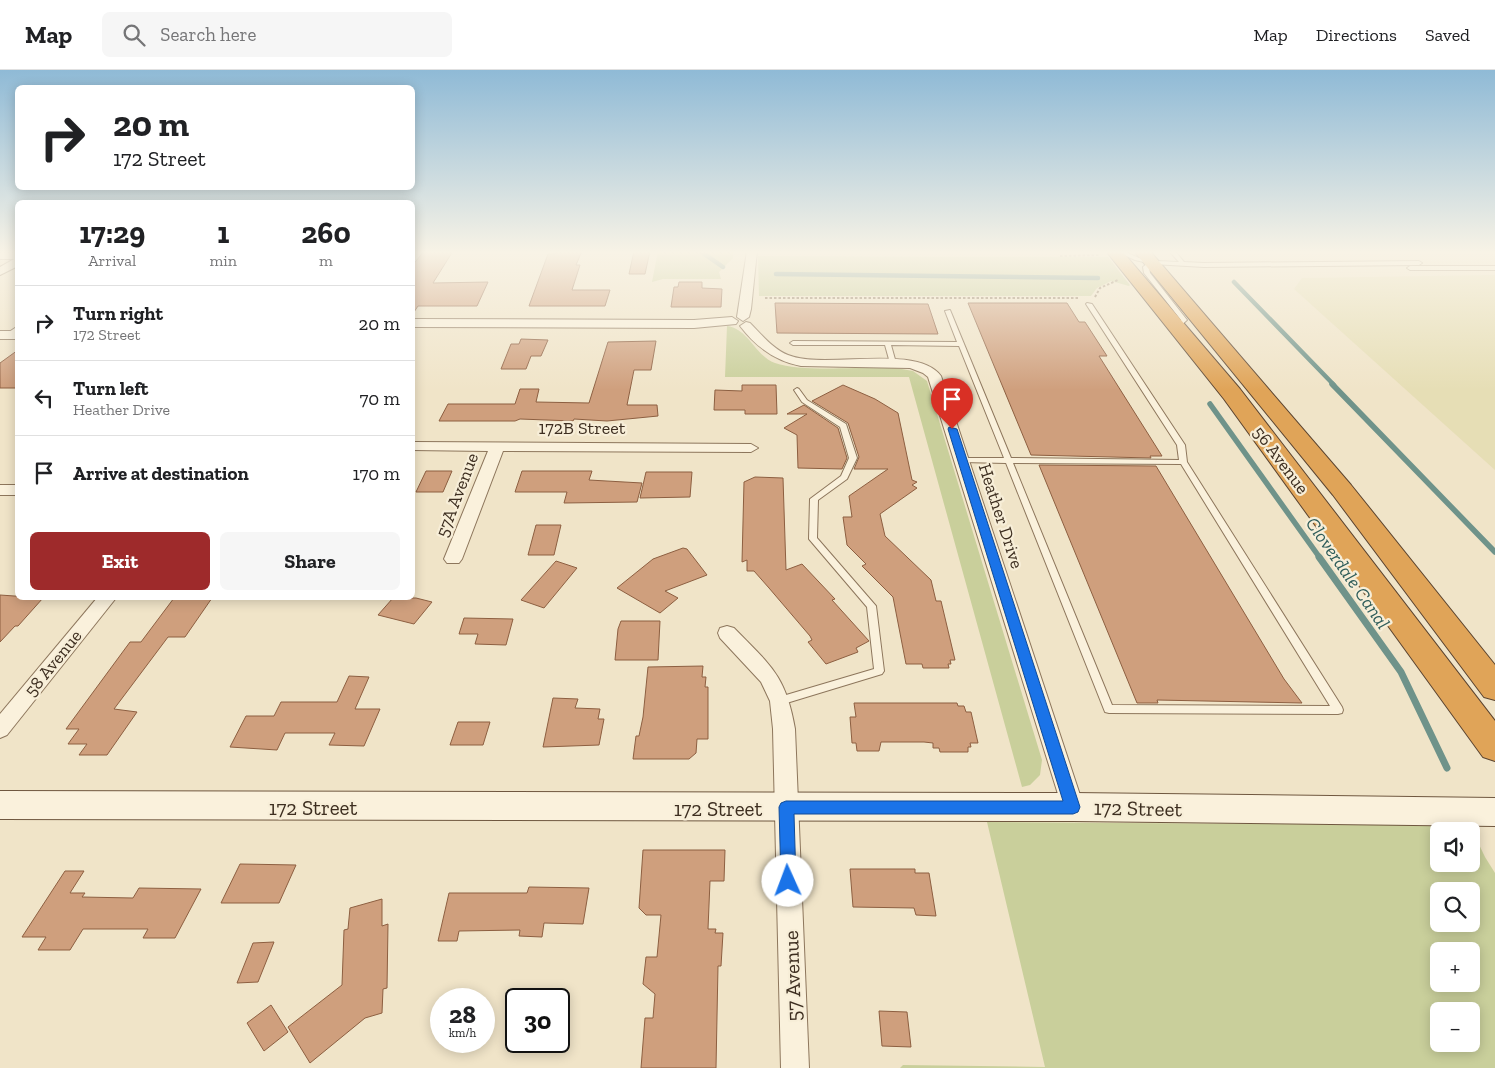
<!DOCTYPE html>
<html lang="en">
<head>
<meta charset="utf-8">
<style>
  :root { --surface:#fff; --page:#f6f6f6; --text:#202124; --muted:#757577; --line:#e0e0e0; --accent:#9e2a2b }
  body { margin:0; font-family:"Zilla Slab",serif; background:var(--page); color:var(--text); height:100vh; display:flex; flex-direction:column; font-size:19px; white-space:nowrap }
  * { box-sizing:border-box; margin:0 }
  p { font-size:16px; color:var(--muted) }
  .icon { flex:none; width:28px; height:28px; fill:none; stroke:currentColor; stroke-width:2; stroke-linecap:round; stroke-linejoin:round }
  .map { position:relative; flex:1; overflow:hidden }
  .sheet { position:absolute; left:15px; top:130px; width:400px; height:400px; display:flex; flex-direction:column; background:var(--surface); border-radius:8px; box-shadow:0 2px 12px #0003 }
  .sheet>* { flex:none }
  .guide { position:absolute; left:15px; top:15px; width:400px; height:105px; border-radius:8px; box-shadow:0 2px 12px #0003; background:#fff; color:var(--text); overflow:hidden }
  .controls { position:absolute; left:1430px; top:752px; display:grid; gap:10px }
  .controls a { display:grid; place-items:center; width:50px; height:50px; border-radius:8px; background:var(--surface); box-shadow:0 2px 12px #0003; font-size:25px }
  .speed { position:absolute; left:430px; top:918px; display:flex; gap:10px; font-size:25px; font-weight:700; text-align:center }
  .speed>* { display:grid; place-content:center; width:65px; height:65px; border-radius:50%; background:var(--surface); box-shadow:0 2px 12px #0003; line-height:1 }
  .speed small { font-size:12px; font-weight:400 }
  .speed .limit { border:2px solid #111; border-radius:8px; background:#fff; color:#111 }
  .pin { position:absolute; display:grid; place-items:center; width:42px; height:42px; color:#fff; margin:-51px -21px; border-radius:50% 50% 50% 0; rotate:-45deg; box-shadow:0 0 5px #0007 }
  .pin .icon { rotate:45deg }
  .me { position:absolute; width:55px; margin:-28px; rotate:358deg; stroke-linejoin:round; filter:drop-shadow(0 0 4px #0008) }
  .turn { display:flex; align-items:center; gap:18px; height:105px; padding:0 15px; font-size:22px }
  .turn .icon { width:65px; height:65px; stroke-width:2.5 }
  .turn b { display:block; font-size:35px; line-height:42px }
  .eta { display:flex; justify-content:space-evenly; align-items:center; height:85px; text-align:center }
  .eta b { font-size:30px; font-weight:700; line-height:35px }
  .primary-button { display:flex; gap:10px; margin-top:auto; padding:10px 15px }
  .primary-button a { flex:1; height:58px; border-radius:8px; background:var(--accent); color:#fff; font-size:20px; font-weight:700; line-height:58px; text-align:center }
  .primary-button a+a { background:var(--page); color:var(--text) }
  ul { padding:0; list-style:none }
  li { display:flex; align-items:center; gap:15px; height:75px; padding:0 15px; border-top:1px solid var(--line) }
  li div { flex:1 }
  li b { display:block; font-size:19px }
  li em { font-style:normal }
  header { display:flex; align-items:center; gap:30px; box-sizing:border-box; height:70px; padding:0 25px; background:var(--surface); border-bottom:1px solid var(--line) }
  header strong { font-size:24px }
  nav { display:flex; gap:28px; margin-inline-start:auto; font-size:18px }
  .search { width:350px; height:45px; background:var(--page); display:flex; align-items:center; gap:12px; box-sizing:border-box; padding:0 18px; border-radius:8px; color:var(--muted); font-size:19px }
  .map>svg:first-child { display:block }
</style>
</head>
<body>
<header>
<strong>Map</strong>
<div class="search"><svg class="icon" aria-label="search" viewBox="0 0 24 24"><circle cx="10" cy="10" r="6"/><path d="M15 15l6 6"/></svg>Search here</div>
<nav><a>Map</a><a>Directions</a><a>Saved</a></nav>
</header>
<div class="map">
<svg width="1495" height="998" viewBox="0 0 1495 998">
  <rect width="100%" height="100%" fill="#f0e4c8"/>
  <path fill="#e6deb5" d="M1495 205V400L1294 219 1302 208Z"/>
  <g fill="#c9cf9b" fill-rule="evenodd">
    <path d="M658 181H733V188L719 202 721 209H663L652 212Z"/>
    <path d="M758 186 1108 187 1130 215 1129 216 1111 211 1097 218 1091 226H759Z"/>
    <path d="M727 256C749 259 755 286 775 293 804 303 863 296 896 298L913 301 927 311 1042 690 1040 705 1030 715 1022 717 909 307H725Z"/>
    <path d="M987 752 1437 755 1472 760 1485 787 1495 803V998H900L903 995 1045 997ZM1439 761H1471V794H1439ZM1439 821H1471V854H1439ZM1439 881H1471V914H1439ZM1439 941H1471V974H1439Z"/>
  </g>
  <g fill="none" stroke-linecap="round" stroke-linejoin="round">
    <g stroke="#6f938a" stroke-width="4.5">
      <path d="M700 181 723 197"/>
      <path d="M776 204 1098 208"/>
      <path d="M1234 212 1334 315"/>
    </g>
    <g stroke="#6f938a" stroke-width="5.5">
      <path d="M1332 314 1495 482"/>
      <path d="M1210 334 1320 488"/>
    </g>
    <path stroke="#6f938a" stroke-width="7" d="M1319 487 1401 602 1447 698"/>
  </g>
  <g fill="#cf9f7d" stroke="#8d5f41">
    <path d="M424 181H453L433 213 488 212 477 236H418L412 245V196Z"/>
    <path d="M556 181H582L576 195H580L572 220H610L605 236H529L548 184H555Z"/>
    <path d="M634 181H650L645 204H629Z"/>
    <path d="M679 212H702V218L722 219 721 237H671L674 217H678Z"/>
    <path d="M775 233 928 234 938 264 777 263Z"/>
    <path d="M968 233H1067L1079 252H1085L1107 286H1099L1162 386H1150L1151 388 1031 385Z"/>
    <path d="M521 269 548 270 541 286H531L526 299H501L511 274H519Z"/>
    <path d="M656 271 651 300H634L627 335H657L658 346 607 351 574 349 573 351 520 349 515 351H439L448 334H515L520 319H539L536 332 589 333 608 272Z"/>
    <path d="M18 280V318H0V293Z"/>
    <path d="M742 315H776L777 344H745V340H714L715 320 742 321Z"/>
    <path d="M843 315 875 329 898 343 912 410 917 412 912 415 917 418 880 444 885 466 931 510 936 531H941L955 590H950L951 594H948L949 598H923L922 594H906L893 527 862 496 866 494 847 475 843 447H852L849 426 888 399H854L859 387 848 353 812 331Z"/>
    <path d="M804 335 838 358 847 388 842 399 798 398 797 365 784 358 807 344H787Z"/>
    <path d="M1039 395 1156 396 1284 609 1302 633 1157 630 1158 633H1137Z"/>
    <path d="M426 401H452L443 422H416Z"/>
    <path d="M522 401H592L589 410 642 413 637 432 564 433 567 422H515Z"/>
    <path d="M646 402H692L690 427 640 428Z"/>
    <path d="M755 407 783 408 786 500 802 494 835 529 832 530 869 571 856 578 858 582 826 594 808 572 812 570 810 566 769 518 754 501H747V490L742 492 744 412Z"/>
    <path d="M536 455H561L554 485H528Z"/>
    <path d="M683 478 687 479 707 505 665 521 678 528 660 543 617 518 653 489Z"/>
    <path d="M556 491 577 498 544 538 521 530Z"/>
    <path d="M0 525 43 528 18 556H15L0 572Z"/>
    <path d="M174 528H212L185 567H168L114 639 137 642 107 685H79L87 674H68L79 659H66L130 572H141Z"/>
    <path d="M393 528H416L432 532 414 554 378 545Z"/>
    <path d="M464 548 513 549 506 575 475 574 478 564H459Z"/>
    <path d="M621 551H660L658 590H615L618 559Z"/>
    <path d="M703 596 702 607H706L705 617H708V669H697L696 683 689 689H633L636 666H639L643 647 648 597Z"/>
    <path d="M349 606 369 607 355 639H380L364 676 329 675 335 663H285L277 680 230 677 246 646H274L281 632H337Z"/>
    <path d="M553 628 578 629 575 638 600 639 598 649H604L599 675 543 677Z"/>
    <path d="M854 633H957L958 636H964L966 642H971L978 673H970L971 677H968V682H940L939 678H933V673L924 672H881L879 681H857L856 673H852L850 647H856Z"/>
    <path d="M458 652H490L483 675H450Z"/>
    <path d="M643 780H725L724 811H710L708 859H716L715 863H723L721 896H718L716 998H641L645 948H653L655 924 643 914 646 887H657L661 845H646L639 838Z"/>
    <path d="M240 794 296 795 279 833H221Z"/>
    <path d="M850 799H915V803H929L936 846 916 845 914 838 853 837Z"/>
    <path d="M65 801H84L70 823H85L82 827 133 828 139 818 201 819 175 868H143L148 859H83L70 880H38L46 867H22Z"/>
    <path d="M529 817 589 818 583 854 544 853 542 867 519 866 520 860 459 861 457 871H438L449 823H527Z"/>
    <path d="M382 829V856L388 854 387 918 383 919 382 943 365 948 310 993 288 957 342 915 344 860 348 859 350 838Z"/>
    <path d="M274 872 258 912 237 913 253 873Z"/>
    <path d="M271 935 288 962 264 981 247 953Z"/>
    <path d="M879 941 907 942 911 977 882 976Z"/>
  </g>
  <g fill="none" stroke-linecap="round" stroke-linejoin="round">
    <g stroke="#8d765c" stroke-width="2">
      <g id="lane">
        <path d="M1116 181C1125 180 1131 185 1139 188 1152 192 1166 191 1179 192L1169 181H1175L1184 192 1204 193 1419 191 1422 193 1419 195 1204 197 1153 194 1149 197 1150 203 1187 250 1177 259 1174 257 1181 250 1144 203 1143 197 1148 193 1135 190Z"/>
        <path d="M1495 196V200H1410L1407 198 1410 196Z"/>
        <path d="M1087 233 1092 234 1185 375 1187 392 1342 637 1343 640 1342 643 1338 644 1109 643 1105 642 1006 393 962 392 958 390 962 388H1004L959 276 891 275 896 293 893 295 890 293 885 275H793L790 273 793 271 957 272 945 241 950 240 1011 388 1179 390 1177 375 1086 234ZM1013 393 1181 394 1330 636 1112 635Z"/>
        <path d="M18 256V261L10 266H6V264Z"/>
        <path d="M797 318 799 319 807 330 846 354 857 388 847 409 818 430 817 468 876 536 884 601 882 604 780 635 776 634 775 631 776 628 874 599 867 537 809 469 810 429 841 406 849 388 840 357 802 332 794 320Z"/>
      </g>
    </g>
    <g stroke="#8d765c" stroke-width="2">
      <g id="street">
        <path d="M747 181H757L751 239 749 247 743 251 737 247Z"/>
        <path d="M0 183H18V196L0 205V197L14 189H0Z"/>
        <path d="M732 247 738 251 736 254 694 258 412 257V249L694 250Z"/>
        <path d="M746 252 750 253C762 265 773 279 788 285 825 300 916 273 941 306L1084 737 1081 744 1073 747 1065 744 1062 737 928 307 923 303 910 298 801 296C775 291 756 277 740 256Z"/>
        <rect x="0" y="261" width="18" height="8"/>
        <path d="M412 372 751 374 758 378 751 382 503 381 462 489 459 493H447L444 489 488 381 412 380Z"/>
        <rect x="0" y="415" width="18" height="10"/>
        <path d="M97 528H116L7 665 0 668V644Z"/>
        <path d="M727 556 734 558C770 595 786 605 795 659L809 998H781L773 659 770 631 761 612 720 568 718 563 720 558Z"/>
      </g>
    </g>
    <g stroke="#6f573f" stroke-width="2">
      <path id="secondary" d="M0 721 1073 723 1495 728V756L1073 751 0 749Z"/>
    </g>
    <g stroke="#5b4430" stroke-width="2">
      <g id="highway">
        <path d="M1106 181H1122L1240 319 1495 651V691L1483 687 1224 329Z"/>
        <path d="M1134 181H1150L1351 415 1495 595V630L1484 627 1333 425Z"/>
      </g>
    </g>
    <g stroke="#8d765c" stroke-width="2" stroke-dasharray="2.5 2" stroke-linecap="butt">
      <path d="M1060 186 1099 185"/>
      <path d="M1095 227 1100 218 1118 210"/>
      <path d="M765 228H1079"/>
    </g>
    <use href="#lane" fill="#faf1dc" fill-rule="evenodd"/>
    <use href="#street" fill="#faf1dc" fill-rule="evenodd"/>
    <use href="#secondary" fill="#faf1dc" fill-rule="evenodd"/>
    <use href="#highway" fill="#e0a458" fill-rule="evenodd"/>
  </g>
  <linearGradient id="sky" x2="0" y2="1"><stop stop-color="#8fbad6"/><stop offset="0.57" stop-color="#f8f3e6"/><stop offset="1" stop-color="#f8f3e6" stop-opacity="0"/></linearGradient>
  <rect width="1495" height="320" fill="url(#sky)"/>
  <path fill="#1a73e8" stroke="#114b97" d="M949 357 957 359 1080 737 1078 742 1073 744H794L796 811 794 816 788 818 783 816 781 811 779 737 781 733 786 731H1063L948 359Z"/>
  <g text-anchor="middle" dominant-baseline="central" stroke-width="4.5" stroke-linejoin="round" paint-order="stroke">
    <g font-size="18" fill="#3d2e20" stroke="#f7eed8">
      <text x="582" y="358">172B Street</text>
      <text transform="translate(1281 390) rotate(53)">56 Avenue</text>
      <text transform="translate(457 425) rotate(-69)">57A Avenue</text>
      <text transform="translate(1001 446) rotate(72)">Heather Drive</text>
      <text transform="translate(53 593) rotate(-51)">58 Avenue</text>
    </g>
    <g font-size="19" font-style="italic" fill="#2f5d5a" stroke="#f7eed8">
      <text transform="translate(1348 503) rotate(55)">Cloverdale Canal</text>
    </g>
    <g font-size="21" fill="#3d2e20" stroke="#f7eed8">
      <text x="313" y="737">172 Street</text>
      <text x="718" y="738">172 Street</text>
      <text transform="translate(1138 738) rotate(1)">172 Street</text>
      <text transform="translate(792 906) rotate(-92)">57 Avenue</text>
    </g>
  </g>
</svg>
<div class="controls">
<a><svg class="icon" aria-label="sound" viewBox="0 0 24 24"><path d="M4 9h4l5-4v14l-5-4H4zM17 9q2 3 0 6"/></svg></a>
<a><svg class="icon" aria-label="search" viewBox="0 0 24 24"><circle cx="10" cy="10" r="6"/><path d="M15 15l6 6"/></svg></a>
<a>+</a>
<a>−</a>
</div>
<div class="speed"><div>28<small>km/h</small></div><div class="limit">30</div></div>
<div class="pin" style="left:952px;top:359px;background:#d93025"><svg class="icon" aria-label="arrive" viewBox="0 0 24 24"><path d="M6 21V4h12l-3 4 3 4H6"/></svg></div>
<svg class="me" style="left:788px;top:811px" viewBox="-20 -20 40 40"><circle r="19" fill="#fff"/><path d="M0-13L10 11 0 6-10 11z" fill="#1a73e8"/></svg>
<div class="guide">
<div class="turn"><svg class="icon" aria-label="right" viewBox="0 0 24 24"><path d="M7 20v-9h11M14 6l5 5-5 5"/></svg><div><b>20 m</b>172 Street</div></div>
</div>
<section class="sheet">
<div class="eta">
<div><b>17:29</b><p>Arrival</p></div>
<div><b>1</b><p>min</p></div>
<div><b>260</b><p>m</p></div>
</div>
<ul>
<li><svg class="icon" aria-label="right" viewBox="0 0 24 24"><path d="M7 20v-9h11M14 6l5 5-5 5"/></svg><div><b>Turn right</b><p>172 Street</p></div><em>20 m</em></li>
<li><svg class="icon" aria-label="left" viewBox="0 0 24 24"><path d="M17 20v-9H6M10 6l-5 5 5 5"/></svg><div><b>Turn left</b><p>Heather Drive</p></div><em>70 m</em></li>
<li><svg class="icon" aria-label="arrive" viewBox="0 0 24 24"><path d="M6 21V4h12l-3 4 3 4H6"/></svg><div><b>Arrive at destination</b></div><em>170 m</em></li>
</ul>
<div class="primary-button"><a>Exit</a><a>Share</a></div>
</section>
</div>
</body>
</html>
